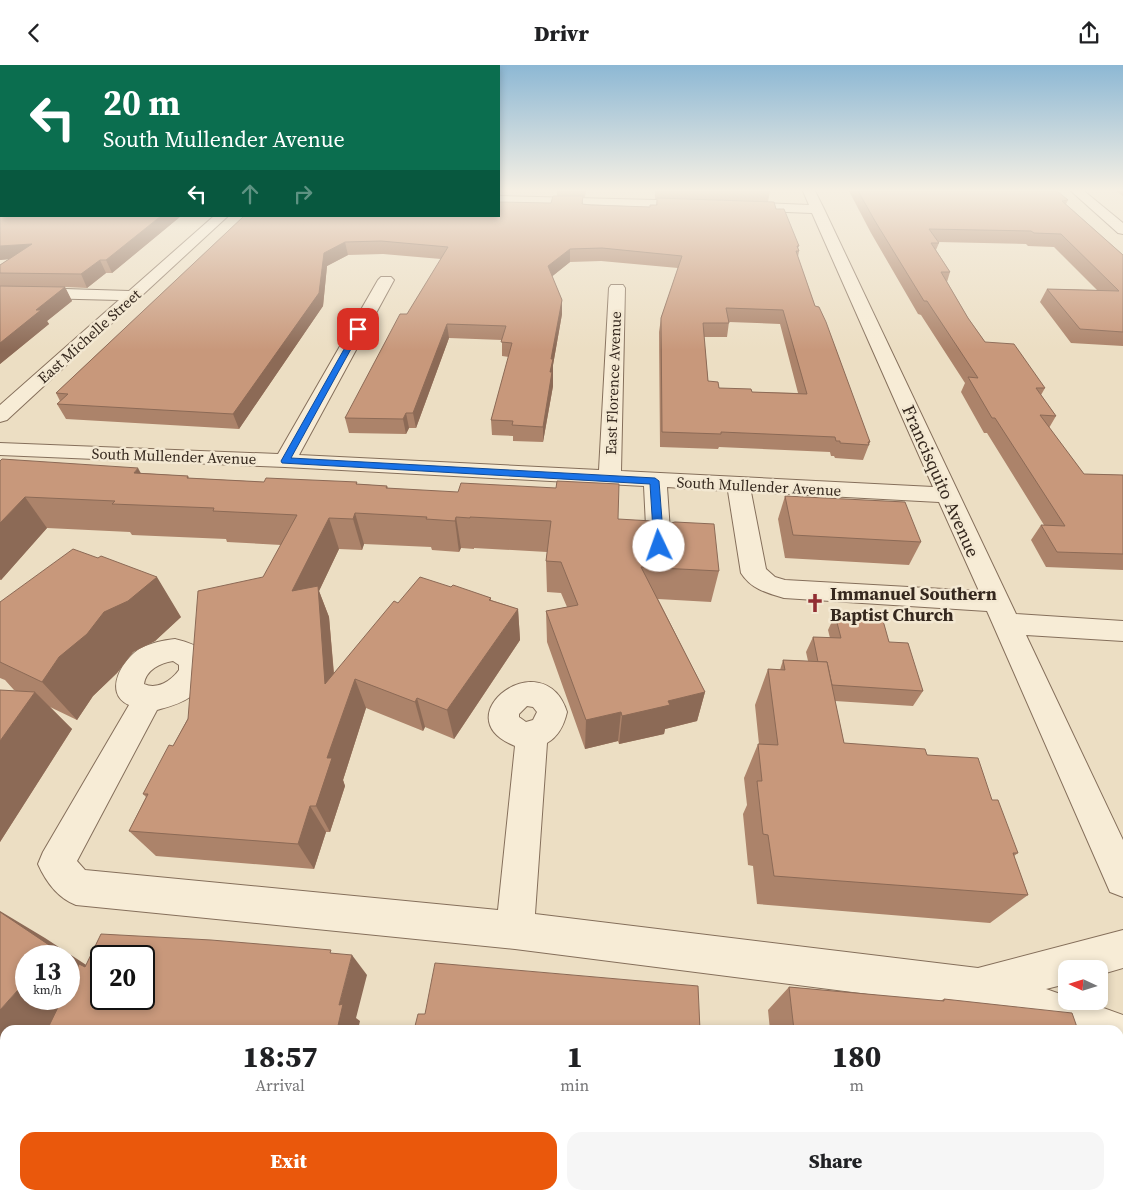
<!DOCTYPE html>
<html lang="en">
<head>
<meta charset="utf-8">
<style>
  :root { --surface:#fff; --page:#f6f6f6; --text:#202124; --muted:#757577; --accent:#ea580c }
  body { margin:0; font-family:"Source Serif 4",serif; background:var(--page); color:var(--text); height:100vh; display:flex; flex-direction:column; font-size:19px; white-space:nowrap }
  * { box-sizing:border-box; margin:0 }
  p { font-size:16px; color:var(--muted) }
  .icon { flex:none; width:28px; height:28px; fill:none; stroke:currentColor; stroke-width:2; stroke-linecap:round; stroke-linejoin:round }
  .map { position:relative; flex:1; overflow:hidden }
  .panel { position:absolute; left:0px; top:960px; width:1124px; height:175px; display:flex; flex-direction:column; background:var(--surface); border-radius:15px 15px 0 0; box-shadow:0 2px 8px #0003 }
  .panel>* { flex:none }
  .banner { position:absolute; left:0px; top:0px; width:500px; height:152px; box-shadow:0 2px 8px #0003; background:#0b6e4f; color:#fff; overflow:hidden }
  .needle { width:32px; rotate:274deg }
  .controls { position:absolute; left:1058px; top:895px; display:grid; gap:10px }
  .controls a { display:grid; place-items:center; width:50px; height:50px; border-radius:10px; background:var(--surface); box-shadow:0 2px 8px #0003; font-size:25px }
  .speed { position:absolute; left:15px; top:880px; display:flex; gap:10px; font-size:25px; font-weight:700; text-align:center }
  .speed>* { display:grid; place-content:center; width:65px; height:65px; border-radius:50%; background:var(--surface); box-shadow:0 2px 8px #0003; line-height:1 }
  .speed small { font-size:12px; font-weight:400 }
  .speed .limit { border:2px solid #111; border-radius:8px; background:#fff; color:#111 }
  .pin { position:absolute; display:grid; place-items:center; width:42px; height:42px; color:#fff; margin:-21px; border-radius:10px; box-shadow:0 2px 8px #0006 }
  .me { position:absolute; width:55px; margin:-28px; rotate:357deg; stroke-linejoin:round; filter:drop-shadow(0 0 4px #0008) }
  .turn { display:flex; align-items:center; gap:18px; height:105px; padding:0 20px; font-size:22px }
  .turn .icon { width:65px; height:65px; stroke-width:2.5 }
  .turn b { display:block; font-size:35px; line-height:42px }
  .lanes { display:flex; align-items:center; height:48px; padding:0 20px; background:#0003; justify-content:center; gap:25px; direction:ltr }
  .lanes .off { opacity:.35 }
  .eta { display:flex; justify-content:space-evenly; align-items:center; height:85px; text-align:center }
  .eta b { font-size:30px; font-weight:800; line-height:35px }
  .action { display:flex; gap:10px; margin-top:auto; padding:10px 20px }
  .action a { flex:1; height:58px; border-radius:15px; background:var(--accent); color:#fff; font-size:20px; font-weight:800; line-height:58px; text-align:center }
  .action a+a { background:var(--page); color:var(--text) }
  header { display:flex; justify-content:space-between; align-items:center; height:65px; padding:0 20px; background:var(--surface); font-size:22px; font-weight:800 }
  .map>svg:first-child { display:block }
</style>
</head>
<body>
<header><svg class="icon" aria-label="back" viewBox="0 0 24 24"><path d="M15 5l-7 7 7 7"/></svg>Drivr<svg class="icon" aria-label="share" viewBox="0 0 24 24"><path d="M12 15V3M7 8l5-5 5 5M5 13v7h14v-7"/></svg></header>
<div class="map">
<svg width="1123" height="1135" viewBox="0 0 1123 1135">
  <rect width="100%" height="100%" fill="#ecdec3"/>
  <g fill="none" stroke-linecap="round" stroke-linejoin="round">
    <g stroke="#856f5b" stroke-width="2">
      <g id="minor">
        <path d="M803 126H815L824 144 1016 549 1123 556V576L1026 570 1123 775V832L1110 827 987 546 784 533C767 528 751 524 741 508L728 426 667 422 671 481 668 487 659 489 650 487 647 481 644 421 285 402 0 390V378L278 389 378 215 381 212H391L394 215 299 390 599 405 609 223 611 220H623L625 223 621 406 933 422 812 148 738 145 732 141 738 137 809 140ZM751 427 939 437 979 526 785 515 775 512 766 504Z"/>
        <path d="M1071 126H1084L1123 158V169L1118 168Z"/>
        <path d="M499 131 695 136 701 140 695 144 499 139Z"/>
        <path d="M214 151H228L7 355 0 357V340L119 235 0 232V222L129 226Z"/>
        <path d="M175 574C182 576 191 578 197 582 217 595 204 621 190 632 180 639 168 642 157 645L77 796 85 805 498 845 515 681C441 652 544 575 567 647 564 660 559 671 547 678L535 849 978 903 1123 865V903L1099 910V904H1066V919L1046 924 1066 931V936H1084L1123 950V980L1119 982V965H1046L978 943 515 884 76 840C58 833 46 817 38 799L43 787 129 640C102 628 123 593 141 583 151 578 164 575 175 574ZM173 596 179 600V605C171 616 157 625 144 619 146 605 160 598 173 596ZM527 641 533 642 537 647 533 655 526 657 519 652V649Z"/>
      </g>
    </g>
    <use href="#minor" fill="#f7ecd6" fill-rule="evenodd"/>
  </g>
  <g fill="#ac836a" fill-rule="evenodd">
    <path d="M0 126 181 151 112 208H106L87 223 65 222 72 236 47 256 49 259 0 299V200L9 194 0 195Z"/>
    <path d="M557 126H586L585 132H583V139L650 142 656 140 657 134H655V126H770L768 137 776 144 799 181 798 183 799 186 798 192 815 241 870 377 863 395 835 393 834 391H831L830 387 719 382 718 384 660 382 659 267 661 253 678 203 601 196 570 197 552 211 562 235V249L553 300V321L543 377 513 376V371L492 370 491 355 509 292 502 291V275L449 273 416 363H409L406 369 349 368 345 353 441 194 383 189 348 190 327 201 323 241 239 364 66 354 57 339 60 336 56 328 244 151 551 138 557 131ZM729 257 780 259 798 328 752 327 719 323 708 316 704 272H727Z"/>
    <path d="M849 126H1057L1068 135 1066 139 1123 190V281L1071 278 1040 237 1047 224 1097 225 1054 182 1028 181 1026 179 938 177 939 178 936 185 950 207 947 217 968 253 985 277 1045 323 1041 330 1056 351 1049 363 1084 409 1123 410V505L1046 502 1031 475 1041 460H1044L987 368H984L961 327 965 318 921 250 918 249 871 168Z"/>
    <path d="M1116 126H1123V131Z"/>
    <path d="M0 396 141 408 188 411 189 413 264 417H357V419L387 421 388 423 618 454 719 506 711 537 658 534 705 627 697 656 665 664 664 669 619 679 618 676 585 684 547 577 546 546 567 542 561 528 547 527 546 496 547 487 474 483V484L461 483 459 487 432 485 431 482 364 479 362 485 339 484 319 526 329 552 334 608 398 538 451 522 491 533V535L518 544 520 575 454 674 425 662 423 666 366 643 343 715 345 721 330 767H326L314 804 156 791 129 766 146 732 143 729 173 681 281 480 227 477 226 474 132 470 130 467 47 463 1 515H0Z"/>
    <path d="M785 431 921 477 909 500 785 493 778 454Z"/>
    <path d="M0 537 181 552 155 576 133 587 117 608 93 631 77 655 50 642 72 664 0 777V625L16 626 14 625 5 615 0 613Z"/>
    <path d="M835 550 889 577 923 626 913 641 835 636 844 678 927 690 992 735 1018 788 1014 791 1028 830 990 858 757 839 753 801 748 800 743 749 747 740 744 713 758 679H759L755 640 768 604 780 605 783 595 808 596 806 587 813 572 830 573 828 565Z"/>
    <path d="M789 922 940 936 944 934 1078 965H770L768 945Z"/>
    <path d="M585 1130H672V1132L664 1135 633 1132V1135H584Z"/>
    <path d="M787 1130H1119L1123 1135H787Z"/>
  </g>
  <g fill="#8c6a56">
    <path d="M161 151H181L112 208 106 195Z"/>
    <path d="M345 177 348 190 327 201 323 241 239 364 233 349 324 188Z"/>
    <path d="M32 179 39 191 0 195V181Z"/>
    <path d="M570 184V197L549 214 548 201Z"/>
    <path d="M100 195 106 208 87 223 81 209Z"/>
    <path d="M65 222 72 236 47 256 49 259 0 299V278L36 245Z"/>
    <path d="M562 235V249L553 300V321L543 377V362L551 294Z"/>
    <path d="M447 259 449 273 416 363 413 348Z"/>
    <path d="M406 348 409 363 406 369 403 354Z"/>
    <path d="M138 403 155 434 134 408Z"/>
    <path d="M25 432 47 463 1 515 0 513V458Z"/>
    <path d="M355 448 364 479 362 485 353 454Z"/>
    <path d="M456 452 461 483 459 487 455 456Z"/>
    <path d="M329 453 339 484 319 526 329 552 337 648 325 619 292 526Z"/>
    <path d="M157 512 181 552 155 576 133 587 117 608 93 631 77 655 42 617 59 592 104 547Z"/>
    <path d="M518 544 520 575 454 674 447 645Z"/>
    <path d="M355 614 366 643 343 715 345 721 330 767 316 741 327 693Z"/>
    <path d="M35 627 72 664 0 777V676Z"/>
    <path d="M705 627 697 656 665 664 664 669 619 679 622 651 668 636Z"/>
    <path d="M417 633 425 662 423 666 415 637Z"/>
    <path d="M621 647 618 676 585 684 586 655Z"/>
    <path d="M310 741 326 767 314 804 298 779Z"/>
    <path d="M0 846 45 873 100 909 52 965H5V1019L0 1018V945L26 916V934H69V891H49L0 847Z"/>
    <path d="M352 890 367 910 356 953 360 956 358 965H337L339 940Z"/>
    <path d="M129 1130H168L166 1135H127Z"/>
    <path d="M510 1130H515L514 1135H510Z"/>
  </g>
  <g fill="#c8987b" stroke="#8c6a56" fill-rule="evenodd">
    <path d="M0 126H1V151H161L106 195H100L81 209 0 208V200L32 179 0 181Z"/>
    <path d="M858 126H1057L1068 135 1062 136 1123 190V267L1080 264 1047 224 1119 226 1061 169 1034 168 1031 166 929 164 939 178H931L950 207H941L968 253 985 277 1014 279 1045 323H1036L1056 351 1040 350 1084 409 1123 410V489L1057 487 1041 460 1065 461 995 353H992L968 312 978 313 927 236H924L875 156Z"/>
    <path d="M553 131H583L582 139 591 140 650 142V140H657V133L774 137 776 144H784L799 181H797L799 186H796L815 241 819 242 826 257 870 377H868L869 380 840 378V376H836L835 372 721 367V369L662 367 661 253 682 191 602 183 570 184 548 201 562 235 551 294H553L550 307H552L543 362 512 360 513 356 491 355 512 278 501 277 506 261 447 259 413 348H406L403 354 345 353 400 249H407L448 182 381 176 345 177 324 188 319 228 233 349 57 339 68 329 56 328 244 151H499V137L551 138ZM726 243 783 245 807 329 752 327 751 324 719 323 718 317 708 316 703 258H729Z"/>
    <path d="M0 221 65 222 36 245H41L0 278Z"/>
    <path d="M2 394 138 403 134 408 188 411 187 413 264 417 266 413 357 417 356 419 387 421 386 423 458 427 461 418 556 423 557 416 619 419 618 454 652 456 663 460 675 457 714 459 719 506 641 502 705 627 668 636 670 640 622 651 621 647 586 655 546 546 578 540 561 497 546 496 551 456 470 452V453L456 452 455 456 426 454 427 452 355 448 353 454 329 453 292 526 318 521 325 619 394 536 398 538 420 512 451 522 453 520 491 533 489 535 518 544 447 645 417 633 415 637 355 614 327 693H332L316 741H310L298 779 129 766 148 729H143L169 680 173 681 188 654 198 526 263 512 297 450 213 446 214 443 112 439 115 436 25 432 0 458V396Z"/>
    <path d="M785 431 905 437 921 477 793 470Z"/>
    <path d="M73 484 98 493 101 491 157 512 128 536 104 547 87 569 59 592 42 617 0 597V537Z"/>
    <path d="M835 550 882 552 889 577 908 578 923 626 832 620 827 597H818L813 572 841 573Z"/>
    <path d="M783 595 827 597 844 678 925 684 927 690 978 693 992 735H998L1018 788H1013L1028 830 774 811 768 770 763 769 757 716H762L758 679 778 680 768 604 785 605Z"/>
    <path d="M0 625 35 627 0 676Z"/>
    <path d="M0 847 55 884 49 891H26V916L0 945Z"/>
    <path d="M101 869 211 875 331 885 330 888 352 890 339 940 343 939 337 965H47L62 934H69V921L79 899 85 902ZM101 891H144V934H101Z"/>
    <path d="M435 898 698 921 700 965H414L418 949H425Z"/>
    <path d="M789 922 944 936V934L1072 948 1078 965H794Z"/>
    <path d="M1119 1057 1123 1068V1135H814V1130H1119Z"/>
    <path d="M57 1130H129L127 1135H54Z"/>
    <path d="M463 1130H510V1135H462Z"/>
    <path d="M587 1130H633V1135H586Z"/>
    <path d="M651 1130H672V1132Z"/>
  </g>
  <linearGradient id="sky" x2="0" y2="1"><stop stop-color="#8db8d4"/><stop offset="0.44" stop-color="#f6f0e4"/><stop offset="1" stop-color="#f6f0e4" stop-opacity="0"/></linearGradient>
  <rect width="1123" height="285" fill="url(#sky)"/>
  <path fill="#1a73e8" stroke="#114b97" d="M356 263 362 264 291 393 655 413 659 416 664 481 662 483H655L654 481 650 419 282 398 281 396Z"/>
  <defs>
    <g id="church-bare" transform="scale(1.5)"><path d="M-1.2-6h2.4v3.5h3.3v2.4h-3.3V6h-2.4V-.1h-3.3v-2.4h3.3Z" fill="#912e33" stroke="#f3e8d2" stroke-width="2.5" paint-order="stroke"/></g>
  </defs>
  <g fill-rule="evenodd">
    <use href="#church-bare" x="815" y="538"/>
  </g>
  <g text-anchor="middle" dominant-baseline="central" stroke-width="5" stroke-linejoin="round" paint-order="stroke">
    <g font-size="15" fill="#35281e" stroke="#f3e8d2">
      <text transform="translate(89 271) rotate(-42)">East Michelle Street</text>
      <text transform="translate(613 318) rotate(-88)">East Florence Avenue</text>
      <text transform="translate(174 391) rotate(2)">South Mullender Avenue</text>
      <text transform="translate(759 421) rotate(3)">South Mullender Avenue</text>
    </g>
    <g font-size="18" fill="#35281e" stroke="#f3e8d2">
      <text transform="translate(941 416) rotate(66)">Francisquito Avenue</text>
    </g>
    <g font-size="18" font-weight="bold" fill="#35281e" stroke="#f3e8d2" text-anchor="start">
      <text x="830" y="528">Immanuel Southern<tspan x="830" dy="21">Baptist Church</tspan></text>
    </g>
  </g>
</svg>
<div class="controls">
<a><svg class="needle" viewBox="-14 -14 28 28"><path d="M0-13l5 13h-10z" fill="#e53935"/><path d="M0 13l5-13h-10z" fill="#757577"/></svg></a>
</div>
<div class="speed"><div>13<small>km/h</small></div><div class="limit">20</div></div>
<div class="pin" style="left:358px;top:264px;background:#d93025"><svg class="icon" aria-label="arrive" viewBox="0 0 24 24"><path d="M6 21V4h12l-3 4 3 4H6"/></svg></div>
<svg class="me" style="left:659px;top:481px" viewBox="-20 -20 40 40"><circle r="19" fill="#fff"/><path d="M0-13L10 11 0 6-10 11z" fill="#1a73e8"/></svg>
<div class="banner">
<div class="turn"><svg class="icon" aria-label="left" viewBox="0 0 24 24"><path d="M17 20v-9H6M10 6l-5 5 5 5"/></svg><div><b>20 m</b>South Mullender Avenue</div></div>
<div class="lanes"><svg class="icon" aria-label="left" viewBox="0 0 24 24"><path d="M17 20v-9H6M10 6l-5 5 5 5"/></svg><svg class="icon off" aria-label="ahead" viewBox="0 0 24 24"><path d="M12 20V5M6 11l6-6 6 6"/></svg><svg class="icon off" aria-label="right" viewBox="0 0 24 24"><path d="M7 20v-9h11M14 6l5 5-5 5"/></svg></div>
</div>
<section class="panel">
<div class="eta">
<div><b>18:57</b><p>Arrival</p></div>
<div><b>1</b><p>min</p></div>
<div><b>180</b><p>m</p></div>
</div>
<div class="action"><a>Exit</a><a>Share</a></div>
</section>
</div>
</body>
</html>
